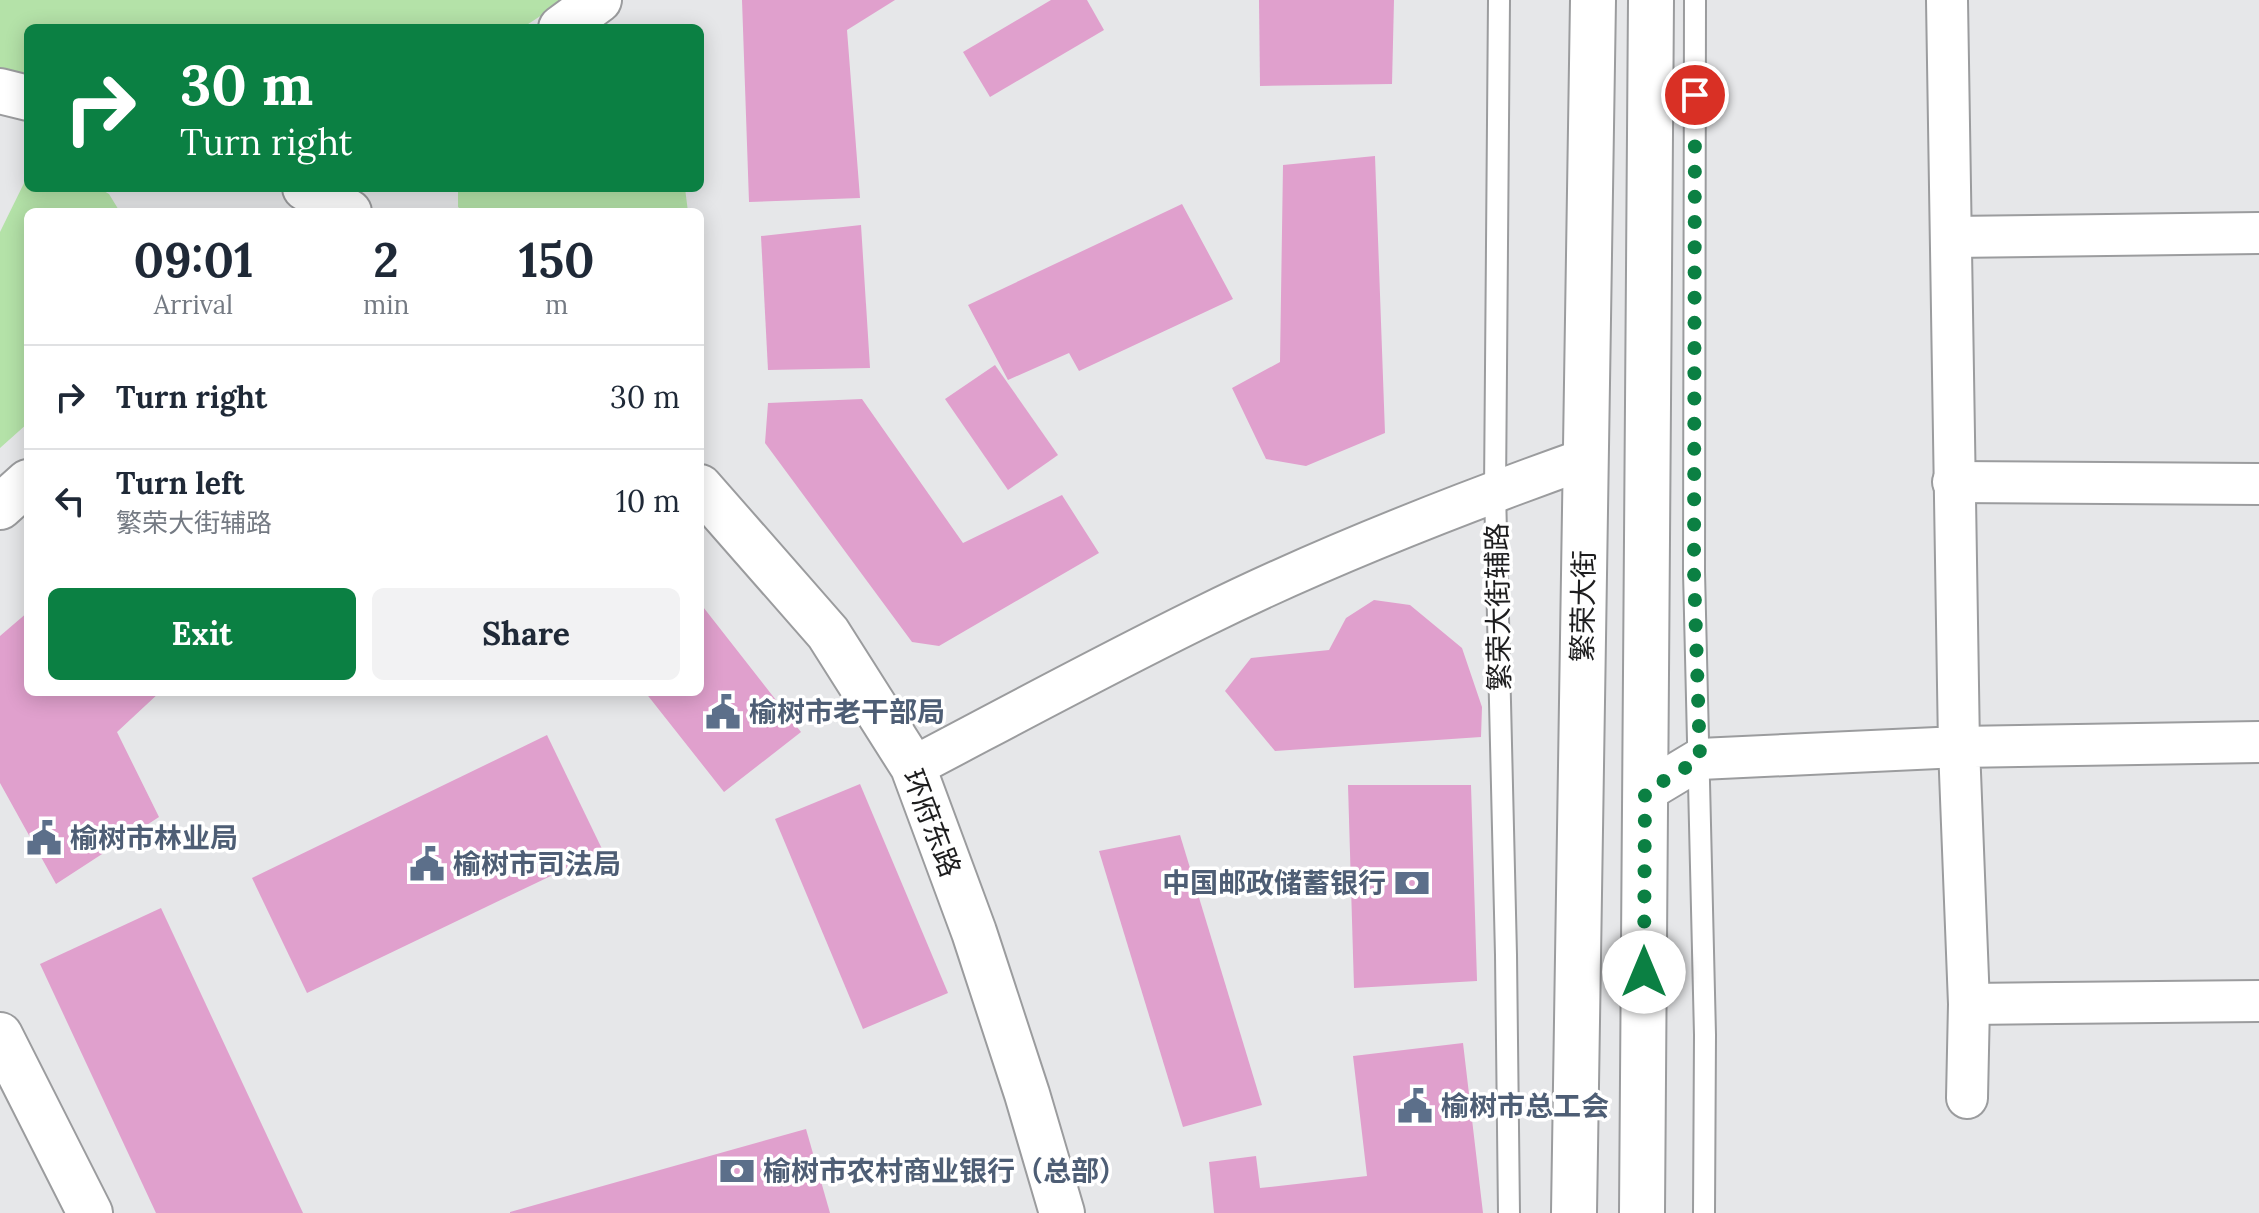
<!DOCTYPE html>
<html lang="en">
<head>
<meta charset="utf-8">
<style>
  :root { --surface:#fff; --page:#f2f2f3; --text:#1f2937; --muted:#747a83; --line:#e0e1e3; --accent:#0b8043 }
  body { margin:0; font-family:Lora,"Noto Sans SC",serif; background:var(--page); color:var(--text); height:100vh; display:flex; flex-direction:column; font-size:30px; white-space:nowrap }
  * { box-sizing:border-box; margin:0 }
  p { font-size:26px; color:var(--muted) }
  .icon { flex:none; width:44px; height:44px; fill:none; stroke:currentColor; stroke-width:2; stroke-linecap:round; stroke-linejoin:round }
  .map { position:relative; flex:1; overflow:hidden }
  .side { position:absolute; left:24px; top:208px; width:680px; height:488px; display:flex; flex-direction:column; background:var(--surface); border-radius:12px; box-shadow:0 4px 20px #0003 }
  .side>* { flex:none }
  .hud { position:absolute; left:24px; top:24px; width:680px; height:168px; border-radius:12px; box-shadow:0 4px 20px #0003; background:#0b8043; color:#fff; overflow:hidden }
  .pin { position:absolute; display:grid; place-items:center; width:68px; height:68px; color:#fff; margin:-34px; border:4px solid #fff; border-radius:50%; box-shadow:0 2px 8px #0007 }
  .me { position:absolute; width:88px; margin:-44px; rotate:0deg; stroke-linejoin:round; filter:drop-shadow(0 0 6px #0008) }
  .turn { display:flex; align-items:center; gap:28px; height:168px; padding:0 24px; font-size:36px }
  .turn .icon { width:104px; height:104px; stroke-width:2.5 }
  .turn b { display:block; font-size:56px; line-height:68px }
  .eta { display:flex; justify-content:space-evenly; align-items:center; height:136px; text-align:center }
  .eta b { font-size:48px; font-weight:700; line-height:56px }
  .action { display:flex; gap:16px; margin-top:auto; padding:16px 24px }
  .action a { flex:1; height:92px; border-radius:12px; background:var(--accent); color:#fff; font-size:32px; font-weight:700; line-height:92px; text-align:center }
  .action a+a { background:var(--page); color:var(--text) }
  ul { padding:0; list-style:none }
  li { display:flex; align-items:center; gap:24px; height:104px; padding:0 24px; border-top:2px solid var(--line) }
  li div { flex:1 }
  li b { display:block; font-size:30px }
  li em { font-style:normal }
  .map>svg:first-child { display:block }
</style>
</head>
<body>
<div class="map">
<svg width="2259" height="1213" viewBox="0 0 2259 1213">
  <rect width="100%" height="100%" fill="#e6e7e9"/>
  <g fill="#b4e2a8">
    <path d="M0 0H565L522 28H28V104L0 98Z"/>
    <path d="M28 175V188H99L109 194 120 212H28V423L0 448V232Z"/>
    <path d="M458 188H685L688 212H464L458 207Z"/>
  </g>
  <g fill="#e0a0cd">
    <path d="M742 0H895L847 30 860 198 749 202Z"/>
    <path d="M1051 0H1087L1104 30 990 97 963 52Z"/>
    <path d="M1259 0H1394L1392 84 1260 86Z"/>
    <path d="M1375 156 1385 433 1306 466 1266 459 1232 388 1280 362 1283 165Z"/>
    <path d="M1182 204 1233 299 1079 371 1069 353 1008 380 968 305Z"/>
    <path d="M861 225 870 368 768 370 761 236Z"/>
    <path d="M995 365 1058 455 1008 490 945 399Z"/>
    <path d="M862 399 963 543 1062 495 1099 553 939 646 912 642 765 443 768 403Z"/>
    <path d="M1374 600 1410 605 1462 648 1482 707 1481 737 1275 751 1225 691 1251 658 1329 650 1346 618Z"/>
    <path d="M700 603 801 732 724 792 645 692H700Z"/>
    <path d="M28 612V692H160L117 732 159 817 56 884 0 783V636Z"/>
    <path d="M547 735 603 851 307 993 252 878Z"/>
    <path d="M860 784 948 993 863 1029 775 819Z"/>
    <path d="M1348 785H1471L1477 981 1354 988Z"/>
    <path d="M1180 835 1262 1105 1183 1127 1099 851Z"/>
    <path d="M161 908 303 1213H156L40 964Z"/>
    <path d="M1463 1043 1483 1213H1214L1209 1162 1256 1156 1260 1188 1367 1176 1353 1056Z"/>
    <path d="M806 1129 830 1213H510V1212Z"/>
  </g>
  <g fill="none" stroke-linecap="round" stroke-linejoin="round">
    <g stroke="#9b9c9e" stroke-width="24">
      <g id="service">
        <path d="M1499 0 1495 491 1506 955 1509 1213"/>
        <path d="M1695 0 1694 572 1705 1035 1704 1213"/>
      </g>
    </g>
    <g stroke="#9b9c9e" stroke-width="44">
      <g id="minor">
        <path d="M1951 237 2259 233"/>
        <path d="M1953 482 2259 484"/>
        <path d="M913 767C1010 716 1106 664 1204 616 1327 555 1456 505 1585 459"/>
        <path d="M1645 792 1700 759 1959 747 1947 0"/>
        <path d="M1969 1004 2259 1001"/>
        <path d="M1967 1098 1969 1004 1959 747 2259 742"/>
      </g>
    </g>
    <g stroke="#9b9c9e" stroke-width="48">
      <g id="tertiary">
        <path d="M561 28 599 0"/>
        <path d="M0 91 28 98"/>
        <path d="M305 188 349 212"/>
        <path d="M700 487 828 633 913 767 974 932 1027 1094 1062 1213"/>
        <path d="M0 507 28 482"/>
        <path d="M0 1035 90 1213"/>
      </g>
    </g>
    <g stroke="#9b9c9e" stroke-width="48">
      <g id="secondary">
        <path d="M1574 1213 1593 0"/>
        <path d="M1642 1213 1651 0"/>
      </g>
    </g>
    <use href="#service" stroke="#fff" stroke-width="20"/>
    <use href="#minor" stroke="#fff" stroke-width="40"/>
    <use href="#tertiary" stroke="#fff" stroke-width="44"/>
    <use href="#secondary" stroke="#fff" stroke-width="44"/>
  </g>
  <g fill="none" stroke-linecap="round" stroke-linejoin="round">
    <path stroke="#0b8043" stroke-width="14" stroke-dasharray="0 25.2" d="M1644 972 1645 792 1700 759 1694 572 1695 95"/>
  </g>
  <defs>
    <g id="civic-bare" transform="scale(2.76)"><path d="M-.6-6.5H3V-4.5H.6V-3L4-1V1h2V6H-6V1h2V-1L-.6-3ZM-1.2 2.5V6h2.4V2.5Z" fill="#5c6f8a" stroke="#fff" stroke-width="2.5" paint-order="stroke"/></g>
    <g id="bank-bare" transform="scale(2.76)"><path d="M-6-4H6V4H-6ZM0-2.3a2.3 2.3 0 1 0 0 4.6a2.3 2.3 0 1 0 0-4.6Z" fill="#5c6f8a" stroke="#fff" stroke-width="2.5" paint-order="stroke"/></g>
  </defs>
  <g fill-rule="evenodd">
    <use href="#civic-bare" x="723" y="712"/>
    <use href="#civic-bare" x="44" y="838"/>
    <use href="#civic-bare" x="427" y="864"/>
    <use href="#bank-bare" x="1412" y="883"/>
    <use href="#civic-bare" x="1415" y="1106"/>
    <use href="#bank-bare" x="737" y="1171"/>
  </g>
  <g text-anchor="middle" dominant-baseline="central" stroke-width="7" stroke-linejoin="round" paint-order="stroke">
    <g font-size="28" fill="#1d1d1e" stroke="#fff">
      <text transform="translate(1583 606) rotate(-89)">繁荣大街</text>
      <text transform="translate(1498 607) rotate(-91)">繁荣大街辅路</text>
      <text transform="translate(932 823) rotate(69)">环府东路</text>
    </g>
    <g font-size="28" font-weight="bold" fill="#4e5e75" stroke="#fff" text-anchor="start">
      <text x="749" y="712">榆树市老干部局</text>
      <text x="70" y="838">榆树市林业局</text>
      <text x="453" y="864">榆树市司法局</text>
      <text x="1386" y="883" text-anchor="end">中国邮政储蓄银行</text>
      <text x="1441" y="1106">榆树市总工会</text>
      <text x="763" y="1171">榆树市农村商业银行（总部）</text>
    </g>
  </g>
</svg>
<div class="pin" style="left:1695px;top:95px;background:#d93025"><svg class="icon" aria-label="arrive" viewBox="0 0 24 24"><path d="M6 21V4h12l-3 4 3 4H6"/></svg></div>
<svg class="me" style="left:1644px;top:972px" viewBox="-20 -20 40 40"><circle r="19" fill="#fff"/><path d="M0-13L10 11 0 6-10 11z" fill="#0b8043"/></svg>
<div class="hud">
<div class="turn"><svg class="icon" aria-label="right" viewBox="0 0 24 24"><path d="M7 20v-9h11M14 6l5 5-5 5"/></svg><div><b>30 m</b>Turn right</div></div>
</div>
<section class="side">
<div class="eta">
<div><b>09:01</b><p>Arrival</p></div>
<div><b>2</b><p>min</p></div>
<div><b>150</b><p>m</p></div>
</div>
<ul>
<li><svg class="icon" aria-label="right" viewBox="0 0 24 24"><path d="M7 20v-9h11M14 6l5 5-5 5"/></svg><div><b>Turn right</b></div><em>30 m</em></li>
<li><svg class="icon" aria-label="left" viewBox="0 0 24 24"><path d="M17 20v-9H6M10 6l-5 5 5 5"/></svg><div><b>Turn left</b><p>繁荣大街辅路</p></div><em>10 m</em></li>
</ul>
<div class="action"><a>Exit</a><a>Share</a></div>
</section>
</div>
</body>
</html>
